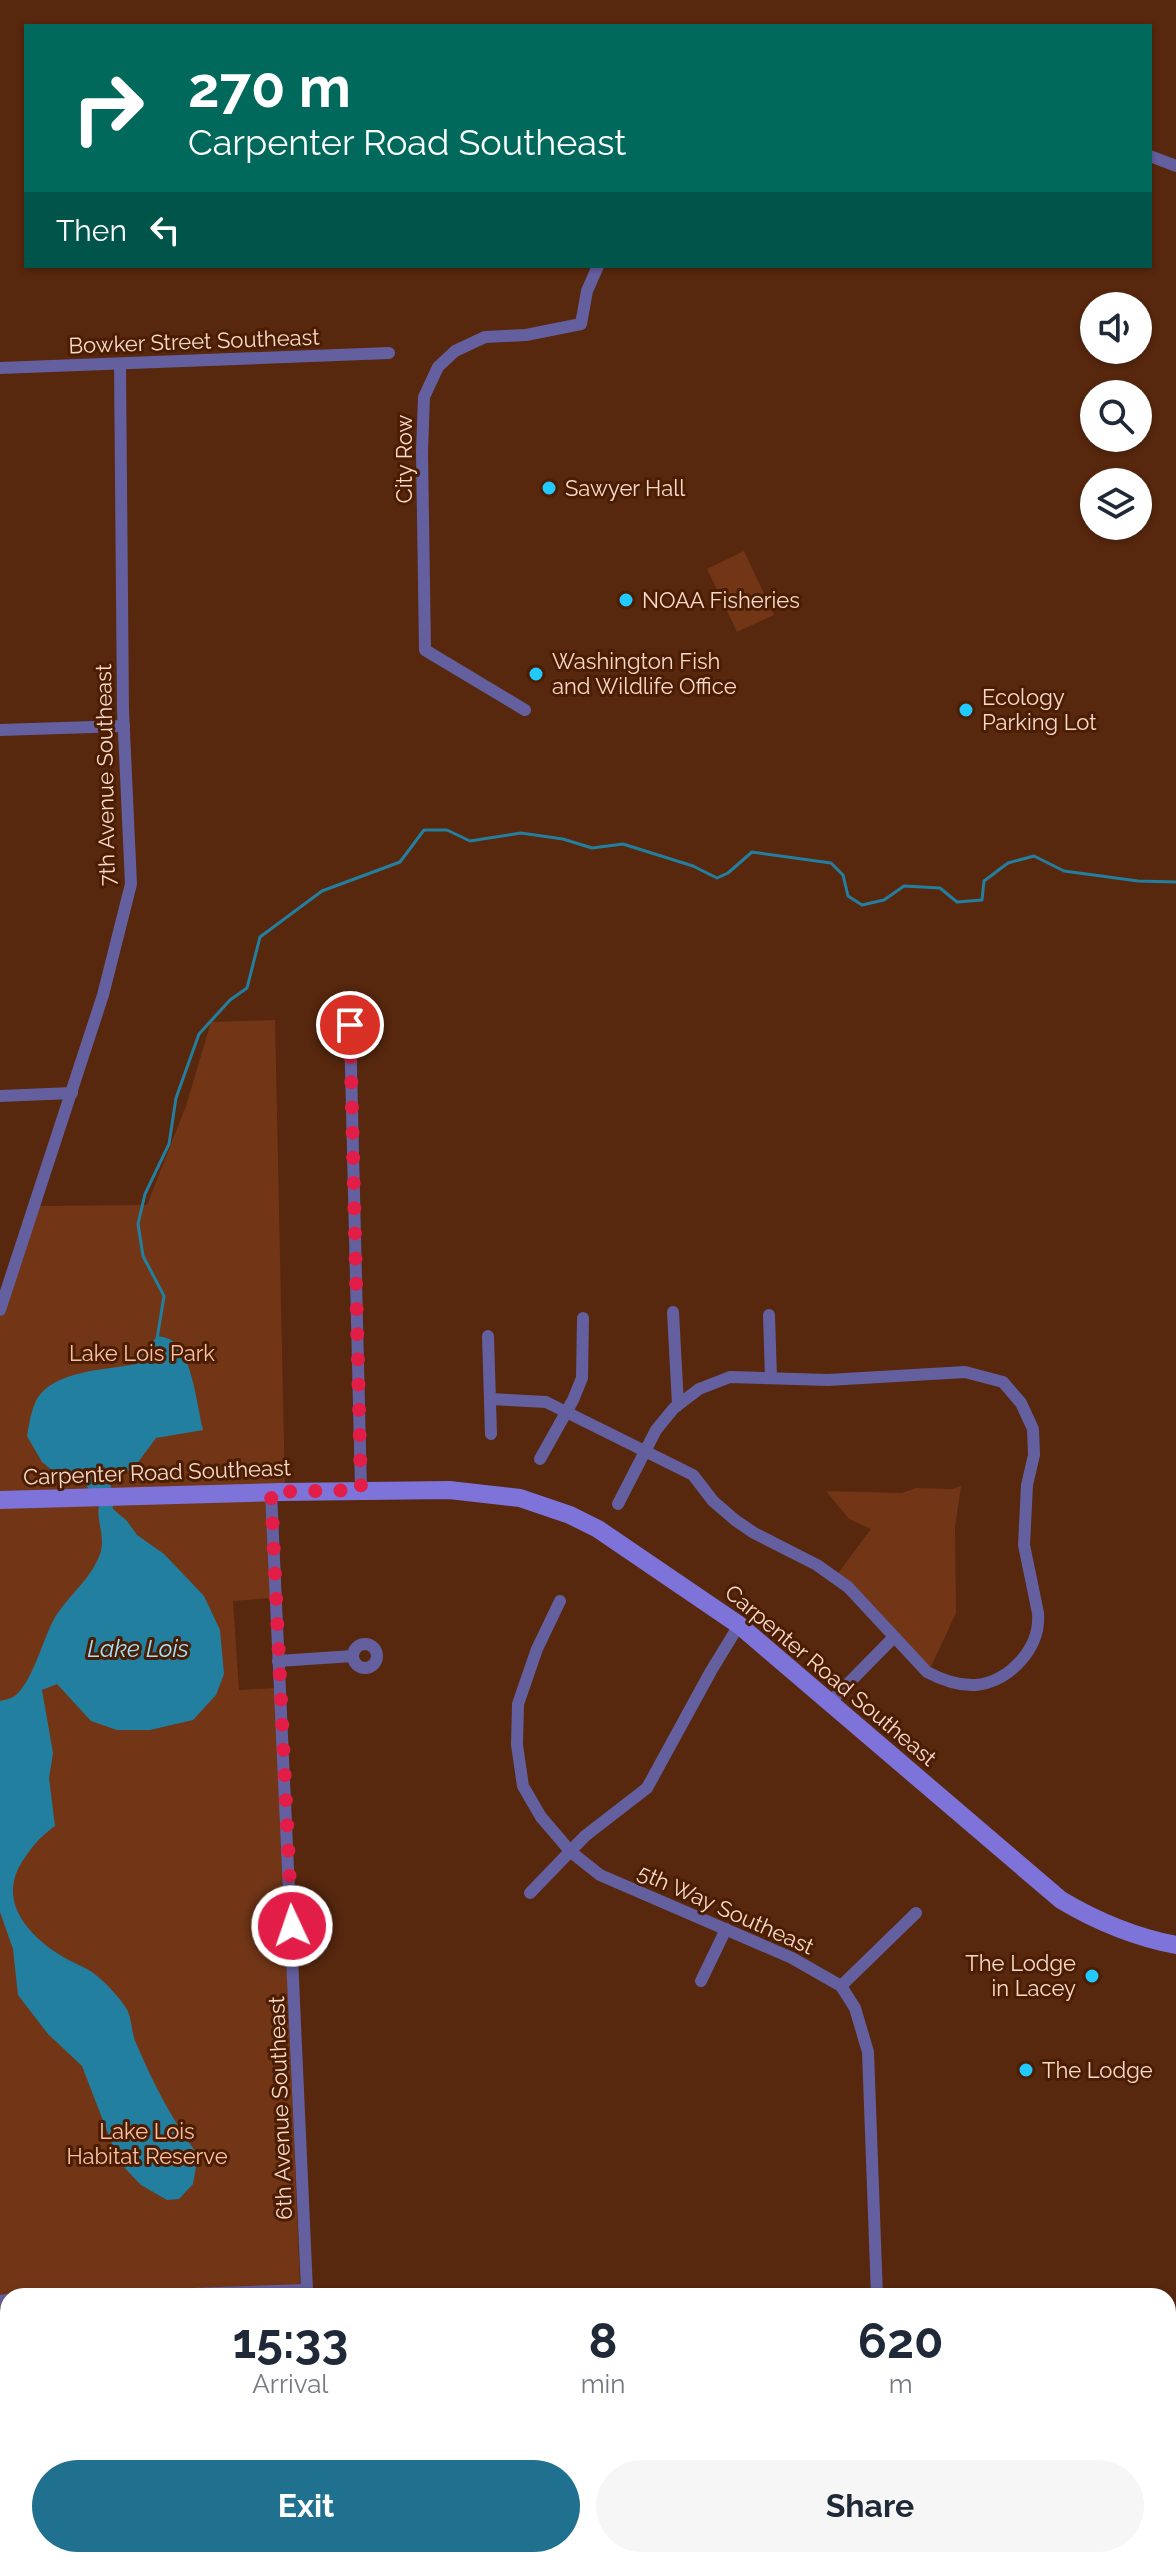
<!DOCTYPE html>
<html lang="en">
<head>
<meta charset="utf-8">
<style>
  :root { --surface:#fff; --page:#f6f6f7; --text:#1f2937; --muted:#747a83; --accent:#207190 }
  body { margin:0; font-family:Raleway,sans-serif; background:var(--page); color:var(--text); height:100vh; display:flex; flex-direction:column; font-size:30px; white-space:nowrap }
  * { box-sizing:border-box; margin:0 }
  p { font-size:26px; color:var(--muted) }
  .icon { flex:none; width:44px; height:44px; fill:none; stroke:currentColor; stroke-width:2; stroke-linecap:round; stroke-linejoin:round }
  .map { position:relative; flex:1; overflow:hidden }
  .panel { position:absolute; left:0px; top:2288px; width:1176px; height:280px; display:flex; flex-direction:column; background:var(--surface); border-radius:24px 24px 0 0; box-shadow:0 2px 6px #0004 }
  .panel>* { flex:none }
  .guide { position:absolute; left:24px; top:24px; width:1128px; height:244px; border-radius:0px; box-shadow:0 2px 6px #0004; background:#00695c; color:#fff; overflow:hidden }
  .tools { position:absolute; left:1080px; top:292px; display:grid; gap:16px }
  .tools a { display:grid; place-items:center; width:72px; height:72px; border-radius:50%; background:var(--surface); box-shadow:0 2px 6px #0004; font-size:40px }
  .pin { position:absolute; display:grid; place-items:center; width:68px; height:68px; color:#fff; margin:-34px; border:4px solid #fff; border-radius:50%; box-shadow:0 2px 8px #0007 }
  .me { position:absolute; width:88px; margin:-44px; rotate:357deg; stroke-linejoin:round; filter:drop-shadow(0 0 6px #0008) }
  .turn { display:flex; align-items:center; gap:28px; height:168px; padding:0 32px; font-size:36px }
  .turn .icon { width:104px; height:104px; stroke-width:2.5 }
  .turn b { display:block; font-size:56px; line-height:68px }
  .then { display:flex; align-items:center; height:76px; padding:0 32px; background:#0003; gap:16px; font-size:30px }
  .eta { display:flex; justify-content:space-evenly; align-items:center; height:136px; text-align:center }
  .eta b { font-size:48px; font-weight:700; line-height:56px }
  .button { display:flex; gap:16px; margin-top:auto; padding:16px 32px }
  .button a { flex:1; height:92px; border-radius:48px; background:var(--accent); color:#fff; font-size:32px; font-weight:700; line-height:92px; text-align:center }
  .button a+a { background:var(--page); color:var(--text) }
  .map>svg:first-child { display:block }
</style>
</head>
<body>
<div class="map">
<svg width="1176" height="2568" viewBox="0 0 1176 2568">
  <rect width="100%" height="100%" fill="#57270e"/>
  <g fill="#723617">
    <path d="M744 551 774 615 737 632 707 569Z"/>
    <path d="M275 1020 285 1492 267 1496 271 1598 233 1601 239 1690 275 1688 300 2285 8 2296 0 2298V1310L34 1206 147 1205 186 1106 211 1022Z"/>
    <path d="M961 1486 955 1527 956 1613 929 1671 836 1576 871 1529 849 1519 826 1491 902 1493 916 1488 952 1489Z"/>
  </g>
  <path fill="#237f9f" d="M157 1336C163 1337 170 1338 175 1343 193 1361 197 1406 203 1430L156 1438 133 1469 110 1479 113 1509 127 1521 137 1535 164 1554 204 1596 220 1630 224 1674 216 1695 193 1720 150 1730H117L91 1721 57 1684 42 1690 53 1753 49 1778 55 1826C39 1837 29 1850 19 1867 0 1904 29 1935 60 1955 72 1963 87 1967 97 1976 107 1984 119 1997 126 2008 132 2017 131 2032 136 2043 153 2083 172 2120 198 2155L193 2184 179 2199 167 2200 141 2185 119 2162 82 2066 48 2034 18 1995 13 1949 0 1912V1701C5 1700 13 1698 17 1694 33 1679 43 1640 53 1621 66 1597 91 1580 100 1554 106 1536 96 1522 99 1505L84 1482 64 1472 53 1471 42 1462 27 1436C29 1425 31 1410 37 1399 54 1370 107 1370 136 1364Z"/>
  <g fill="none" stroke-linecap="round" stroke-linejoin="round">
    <path stroke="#237f9f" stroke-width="3" d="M157 1339 164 1296 143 1256 138 1224 145 1194 169 1144 176 1098 199 1034 230 1000 247 988 260 937 322 891 400 862 424 830H447L470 841 521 833 563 839 592 848 623 844 693 866 717 878 728 873 752 852 831 863 843 875 848 896 862 905 884 900 904 886 940 888 957 902 982 900 984 881 1008 863 1034 856 1064 871 1138 881 1176 882"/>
    <g stroke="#645f9f" stroke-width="12">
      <path d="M1150 156 1176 166"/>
      <path d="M0 368 389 353"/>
      <path d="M525 710 425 650 422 452 424 397 438 367 455 351 485 337 526 335 581 324 587 291 598 266"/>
      <path d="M0 730 124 726"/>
      <path d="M350 1025 361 1490"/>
      <path d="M0 1096 72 1093"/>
      <path d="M0 1310 103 995 131 884 123 710 120 365"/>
      <path d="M673 1312 678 1405"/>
      <path d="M769 1315 771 1378"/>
      <path d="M488 1336 491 1434"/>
      <path d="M490 1399 546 1402 693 1475 713 1501 735 1520 754 1533 817 1565 848 1587 927 1672C942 1680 958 1686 976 1685 1010 1681 1041 1648 1038 1613L1024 1545 1027 1485 1034 1455 1033 1429 1021 1403 1003 1382 965 1372 828 1380 730 1377 699 1389 674 1408 656 1430 618 1504"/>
      <path d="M540 1459 573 1400 582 1378 583 1318"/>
      <path d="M560 1601 537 1649 518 1704 517 1745 523 1786 541 1817 571 1852 600 1875 792 1958 841 1986 855 2008 868 2052 877 2296"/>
      <circle cx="365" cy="1656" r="12"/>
      <path d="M278 1661 353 1656"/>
      <path d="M830 1702 893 1638"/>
      <path d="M530 1893 585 1836 647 1788 711 1671 739 1625"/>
      <path d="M701 1981 726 1929"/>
      <path d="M841 1986 916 1913"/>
      <path d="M134 2296 307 2290 271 1492"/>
      <path d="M0 2301 8 2300"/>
      <path d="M324 2560 325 2568"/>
      <path d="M887 2560V2568"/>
      <path d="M1053 2560 1054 2568"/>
      <path d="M168 2562 217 2560"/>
    </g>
    <g stroke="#7e73d8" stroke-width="18">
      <path d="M0 1500 281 1492 449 1490 520 1498 570 1515 598 1529 739 1625 1061 1900C1098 1922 1134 1937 1176 1945"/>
      <path d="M0 2414 8 2429"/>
      <path d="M57 2560 59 2568"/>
    </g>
  </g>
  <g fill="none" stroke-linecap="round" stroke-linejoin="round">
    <path stroke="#e11d48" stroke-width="14" stroke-dasharray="0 25.2" d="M292 1926 271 1492 361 1490 350 1025"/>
  </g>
  <g fill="#21c9fd" stroke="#4b1d02" stroke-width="3">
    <circle cx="549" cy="488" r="8"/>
    <circle cx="626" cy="600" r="8"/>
    <circle cx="536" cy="674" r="8"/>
    <circle cx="966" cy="710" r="8"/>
    <circle cx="1092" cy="1976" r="8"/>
    <circle cx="1026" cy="2070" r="8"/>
  </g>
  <g text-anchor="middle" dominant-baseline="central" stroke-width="6" stroke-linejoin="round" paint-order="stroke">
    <g font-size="22" fill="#f7d8ca" stroke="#4b1d02">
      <text transform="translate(194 341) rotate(-2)">Bowker Street Southeast</text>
      <text transform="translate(404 459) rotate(-90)">City Row</text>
      <text transform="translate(105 775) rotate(-91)">7th Avenue Southeast</text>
      <text transform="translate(157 1472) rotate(-2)">Carpenter Road Southeast</text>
      <text transform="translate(831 1675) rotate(40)">Carpenter Road Southeast</text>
      <text transform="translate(726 1909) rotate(24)">5th Way Southeast</text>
      <text transform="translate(280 2108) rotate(-92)">6th Avenue Southeast</text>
    </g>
    <g font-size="22" fill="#f7d8ca" stroke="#4b1d02" text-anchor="start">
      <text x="565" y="488">Sawyer Hall</text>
      <text x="642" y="600">NOAA Fisheries</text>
      <text x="552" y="661">Washington Fish<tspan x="552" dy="25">and Wildlife Office</tspan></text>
      <text x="982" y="697">Ecology<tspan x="982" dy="25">Parking Lot</tspan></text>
      <text x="1076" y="1963" text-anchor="end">The Lodge<tspan x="1076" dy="25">in Lacey</tspan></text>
      <text x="1042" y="2070">The Lodge</text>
    </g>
    <g font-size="22" fill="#fbc1a7" stroke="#4b1d02">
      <text x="142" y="1353">Lake Lois Park</text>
      <text x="147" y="2131">Lake Lois<tspan x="147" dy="25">Habitat Reserve</tspan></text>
    </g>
    <g font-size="24" font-style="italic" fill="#a1e2fe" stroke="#4b1d02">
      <text x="138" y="1648">Lake Lois</text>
    </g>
  </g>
</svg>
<div class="tools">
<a><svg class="icon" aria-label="sound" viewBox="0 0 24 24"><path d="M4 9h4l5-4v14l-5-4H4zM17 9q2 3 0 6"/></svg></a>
<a><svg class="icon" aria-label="search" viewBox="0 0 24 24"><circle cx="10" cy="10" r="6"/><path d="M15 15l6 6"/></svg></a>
<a><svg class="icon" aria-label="layers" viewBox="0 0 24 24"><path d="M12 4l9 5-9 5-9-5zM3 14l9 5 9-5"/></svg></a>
</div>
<div class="pin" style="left:350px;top:1025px;background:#d93025"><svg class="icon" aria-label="arrive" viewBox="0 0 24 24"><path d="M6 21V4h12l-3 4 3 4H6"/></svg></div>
<svg class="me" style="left:292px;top:1926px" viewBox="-20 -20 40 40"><circle r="17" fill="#e11d48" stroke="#fff" stroke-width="3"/><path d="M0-11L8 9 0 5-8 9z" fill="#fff"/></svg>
<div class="guide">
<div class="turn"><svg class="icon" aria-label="right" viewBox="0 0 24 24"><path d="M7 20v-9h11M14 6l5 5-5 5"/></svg><div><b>270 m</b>Carpenter Road Southeast</div></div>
<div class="then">Then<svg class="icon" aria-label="left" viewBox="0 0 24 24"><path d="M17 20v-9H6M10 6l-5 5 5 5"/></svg></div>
</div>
<section class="panel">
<div class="eta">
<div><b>15:33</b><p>Arrival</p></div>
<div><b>8</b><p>min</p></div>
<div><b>620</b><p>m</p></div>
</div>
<div class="button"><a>Exit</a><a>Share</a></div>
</section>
</div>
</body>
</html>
